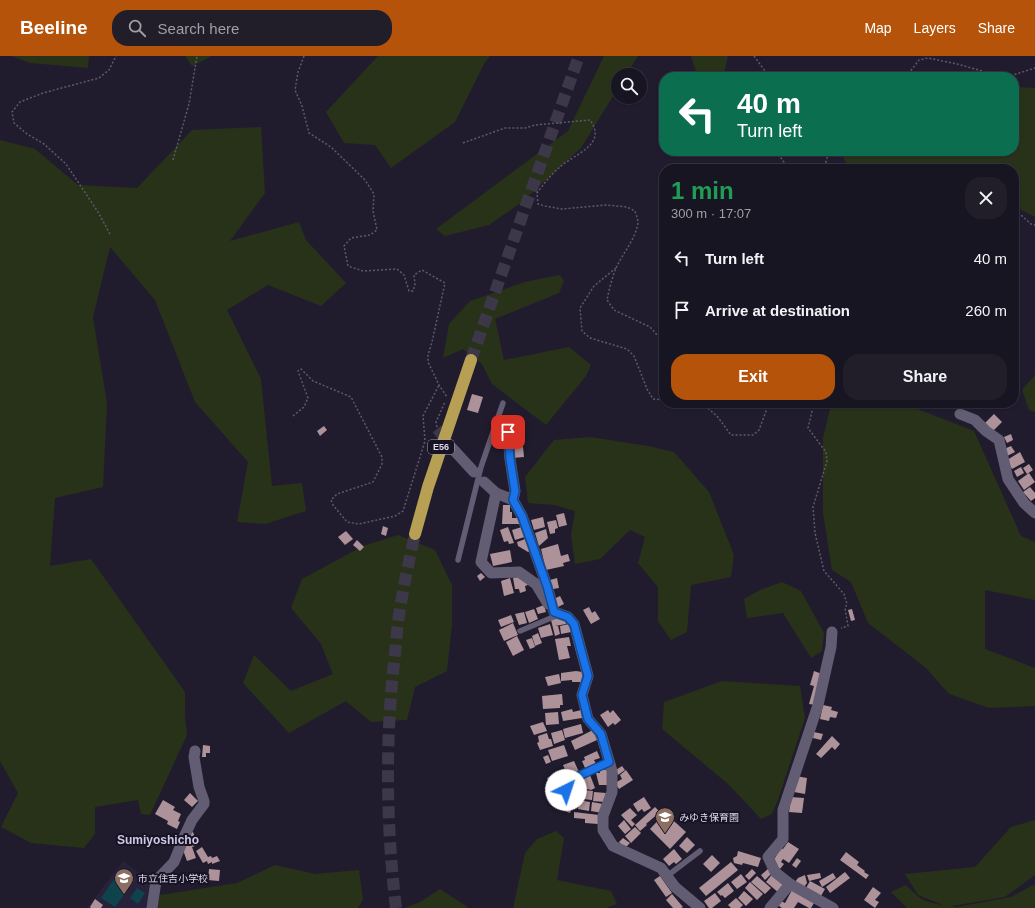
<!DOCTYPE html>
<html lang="en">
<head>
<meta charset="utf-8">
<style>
  :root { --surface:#181522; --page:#211e2a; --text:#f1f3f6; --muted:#9f9fa5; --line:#363440; --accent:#b45309 }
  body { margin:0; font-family:Arial,"Noto Sans JP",sans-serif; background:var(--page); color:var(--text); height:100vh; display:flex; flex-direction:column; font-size:15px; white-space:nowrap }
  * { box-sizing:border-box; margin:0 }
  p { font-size:13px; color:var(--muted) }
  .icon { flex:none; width:22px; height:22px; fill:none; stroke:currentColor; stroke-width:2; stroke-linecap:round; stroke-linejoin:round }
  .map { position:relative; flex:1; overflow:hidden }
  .side { position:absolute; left:659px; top:108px; width:360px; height:244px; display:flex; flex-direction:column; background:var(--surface); border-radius:16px; box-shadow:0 1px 3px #0004,0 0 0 1px var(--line) }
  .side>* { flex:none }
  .banner { position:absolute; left:659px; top:16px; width:360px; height:84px; border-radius:16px; box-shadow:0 1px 3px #0004,0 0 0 1px var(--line); background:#0b6e4f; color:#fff; overflow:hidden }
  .buttons { position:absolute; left:611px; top:12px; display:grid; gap:8px }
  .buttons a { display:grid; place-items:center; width:36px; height:36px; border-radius:50%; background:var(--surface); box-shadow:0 1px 3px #0004,0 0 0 1px var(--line); font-size:20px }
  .pin { position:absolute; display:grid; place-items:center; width:34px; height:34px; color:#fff; margin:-17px; border-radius:8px; box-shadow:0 2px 6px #0006 }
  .me { position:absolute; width:44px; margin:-22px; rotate:41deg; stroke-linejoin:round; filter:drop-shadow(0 0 3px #0008) }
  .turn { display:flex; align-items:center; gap:14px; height:84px; padding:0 12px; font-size:18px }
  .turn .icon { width:52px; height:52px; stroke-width:2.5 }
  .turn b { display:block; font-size:28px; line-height:34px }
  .round { display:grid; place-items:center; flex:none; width:42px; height:42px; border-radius:16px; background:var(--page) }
  .head { display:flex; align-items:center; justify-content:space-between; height:68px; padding:0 12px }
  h1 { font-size:24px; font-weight:800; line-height:30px; color:#1e9e55 }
  .cta { display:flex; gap:8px; margin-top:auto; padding:8px 12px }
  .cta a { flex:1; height:46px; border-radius:16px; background:var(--accent); color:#fff; font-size:16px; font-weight:800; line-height:46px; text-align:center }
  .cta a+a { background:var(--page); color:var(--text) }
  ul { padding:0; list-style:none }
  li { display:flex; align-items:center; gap:12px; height:52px; padding:0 12px }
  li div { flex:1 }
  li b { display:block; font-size:15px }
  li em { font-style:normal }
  header { display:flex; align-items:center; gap:24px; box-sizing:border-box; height:56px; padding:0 20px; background:var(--accent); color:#fff }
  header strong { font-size:19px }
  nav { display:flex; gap:22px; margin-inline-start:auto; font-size:14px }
  .search { width:280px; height:36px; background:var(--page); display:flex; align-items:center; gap:10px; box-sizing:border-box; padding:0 14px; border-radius:16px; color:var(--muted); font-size:15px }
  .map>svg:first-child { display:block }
</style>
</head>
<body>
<header>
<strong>Beeline</strong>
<div class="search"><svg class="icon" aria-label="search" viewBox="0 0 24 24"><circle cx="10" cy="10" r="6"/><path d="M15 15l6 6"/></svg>Search here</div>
<nav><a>Map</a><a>Layers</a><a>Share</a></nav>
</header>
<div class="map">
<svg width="1035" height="852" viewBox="0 0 1035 852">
  <rect width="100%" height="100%" fill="#201c2e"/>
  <path fill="#28213a" d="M123 805 151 825 149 852H87Z"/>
  <g fill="#283219">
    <path d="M11 0H89L88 12 30 7Z"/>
    <path d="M185 0H211L208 2 192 10Z"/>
    <path d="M378 0H490L484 8 455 66 391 112 375 89 344 87 326 56Z"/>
    <path d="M604 0H638L626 19H618V32L581 92 522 146 489 169 445 180 436 173 568 75Z"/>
    <path d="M691 0H728L724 17 717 21H698Z"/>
    <path d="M1014 31 1035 32V161L1014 150V113H851L846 107 840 95H1014Z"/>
    <path d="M261 71 265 137 230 185 299 166 306 184 346 227 321 250 268 229 227 254 261 323 272 430 302 427 306 455 265 468 237 466 248 406 195 346 155 244 110 191 93 261 107 347 103 431 55 442 50 510 91 503 185 636V660L187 679 150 759 141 758 138 744 95 751V778L84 792 31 787 1 771 18 737 0 705V84L35 93 78 129 137 132 192 74Z"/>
    <path d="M560 219 564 225 559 237 495 263 504 304 569 291 591 309 586 320 546 369 492 328 482 308 463 293 443 302 449 268 470 245 525 226Z"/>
    <path d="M1035 319V356L1029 354 1022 334Z"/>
    <path d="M834 347H907L920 354 974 375 1021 480 1035 486V544L985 534V593L1035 612V650L989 652 949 638 926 612 868 567 851 526 832 514 823 457V382L831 349Z"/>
    <path d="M590 381 648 390 674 396 709 436 734 499 731 521 691 529 687 576 671 584 658 565V531L638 507 645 481 630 474 600 503 575 508 571 479 575 455 554 449 528 447 525 421 554 384Z"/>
    <path d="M398 479 435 494 452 529V569L447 615 415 631 407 664 371 666 346 645 289 677 243 627 254 599 291 635 333 618 321 588 291 552 302 523 363 490Z"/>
    <path d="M782 526 801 535 824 577 822 595 811 602 783 557 747 562 744 543 760 534Z"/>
    <path d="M722 625 800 630 805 662 779 741 772 758 761 763 728 728 662 673 664 646Z"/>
    <path d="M1035 764V819L1005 841 952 850 956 851 1011 841 1033 829 1035 830V852H907L891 836 906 829C920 843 923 846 943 849L918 839 905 818 975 811 1011 771Z"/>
    <path d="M556 775 564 782 557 824 611 835 617 848 606 852H513L525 797 537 783Z"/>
    <path d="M275 809 315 818 359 814 363 844 358 852H157L160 839 237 827Z"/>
    <path d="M440 833 466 850 468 852H405L420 846Z"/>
  </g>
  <g fill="#0e434c">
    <path d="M120 814 135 824 115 851 101 842Z"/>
    <path d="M137 832 145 837 138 848 130 842Z"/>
  </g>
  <g fill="#ae929a">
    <path d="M472 338 483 341 478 357 467 354Z"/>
    <path d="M994 358 1002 366 992 376 984 368Z"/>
    <path d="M324 370 327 374 320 380 317 375Z"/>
    <path d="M1011 378 1013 384 1007 387 1004 381Z"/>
    <path d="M1011 390 1015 396 1007 400 1004 393Z"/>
    <path d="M523 391 524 401 512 402 511 392Z"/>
    <path d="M1020 396 1025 406 1012 413 1007 404Z"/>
    <path d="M1029 408 1033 414 1027 418 1023 412Z"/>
    <path d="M1021 411 1024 417 1017 421 1014 415Z"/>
    <path d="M1029 417 1035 426 1024 434 1018 425Z"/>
    <path d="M1030 431 1035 437V442L1031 445 1023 436Z"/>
    <path d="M503 449H510V456H512V462H520V468H502Z"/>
    <path d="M564 457 567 469 559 471 556 459Z"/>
    <path d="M543 461 545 471 534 474 531 464Z"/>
    <path d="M556 464 558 472 555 473V477L550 478 547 466Z"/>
    <path d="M383 470 388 472 386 480 381 478Z"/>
    <path d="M525 470 528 480 515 484 512 474Z"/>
    <path d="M508 471 514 487 509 488 508 485 504 486 500 474Z"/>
    <path d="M546 473 548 482 539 490 535 477Z"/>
    <path d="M346 475 353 483 345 489 338 481Z"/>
    <path d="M528 482 532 494 528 496 518 490 517 486Z"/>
    <path d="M357 484 364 491 360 495 353 489Z"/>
    <path d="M558 488 561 500 568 498 570 505 563 507 564 510 546 514 541 493Z"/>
    <path d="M510 494 512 506 493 510 490 498Z"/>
    <path d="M481 517 485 521 480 525 477 520Z"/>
    <path d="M523 520 526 522 528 529 525 530 526 535 520 537 519 533H515L513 522Z"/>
    <path d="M510 522 514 537 504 540 501 525Z"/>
    <path d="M557 522 559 532 553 533 550 524Z"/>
    <path d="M560 540 564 548 558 551 554 543Z"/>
    <path d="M544 549 546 556 538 558 536 552Z"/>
    <path d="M589 551 592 557 595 555 600 563 591 568 583 554Z"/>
    <path d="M534 553 538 563 529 567 525 556Z"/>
    <path d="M852 553 855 564 851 565 848 554Z"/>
    <path d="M524 556 527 567 519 569 515 558Z"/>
    <path d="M511 559 514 566 501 571 498 564Z"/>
    <path d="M564 561 566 568 555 570H558L560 578 555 580 551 564Z"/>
    <path d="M513 567 518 579 504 585 499 574Z"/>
    <path d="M550 568 553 579 541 582 538 572Z"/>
    <path d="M569 568 571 576 561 578 560 570Z"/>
    <path d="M538 577 542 587 535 590 532 580Z"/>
    <path d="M517 580 524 594 513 600 506 586Z"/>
    <path d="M569 581 571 590H567L570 602 559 604 555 583Z"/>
    <path d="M532 582 535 591 530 593 526 584Z"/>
    <path d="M576 615 582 616V626H572V624L561 625V617Z"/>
    <path d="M814 615 822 618 816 649 809 648 814 630 810 629Z"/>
    <path d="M559 618 561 627 548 630 545 621Z"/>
    <path d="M562 638 563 649H560V652L543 653 542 640Z"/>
    <path d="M823 649 832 651 831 654 838 656 836 662 830 661 829 665 820 663Z"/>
    <path d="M572 653 573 656 581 654 582 662 563 665 561 656Z"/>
    <path d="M608 654 610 657 613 654 621 664 615 669 613 667 608 671 600 659Z"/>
    <path d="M558 656 559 668 546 669 545 657Z"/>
    <path d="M543 666 547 675 534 679 530 670Z"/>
    <path d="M581 668 583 677 565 682 563 673Z"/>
    <path d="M562 674 565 684 554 688 551 677Z"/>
    <path d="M593 674 597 684 575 694 571 685Z"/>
    <path d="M814 676 823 678 821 684 813 682Z"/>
    <path d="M547 677 549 683H551L553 690 540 694 537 687 539 686 538 680Z"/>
    <path d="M832 680 840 688 835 694 832 691 821 702 816 698Z"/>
    <path d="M203 689 210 690V697H206V701H202Z"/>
    <path d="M564 689 568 700 552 705 548 694Z"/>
    <path d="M597 695 600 702 594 704 596 708 585 712 582 705 585 704 584 701Z"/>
    <path d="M548 699 551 706 546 708 543 701Z"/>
    <path d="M574 705 579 716 568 720 563 709Z"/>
    <path d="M622 710 625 714 618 719 616 714Z"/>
    <path d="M563 713 567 722 558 727 560 731 554 734 547 722Z"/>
    <path d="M600 713 608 714 607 729H599L596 717H600Z"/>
    <path d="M626 714 633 724 619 733 615 727 622 723 620 719Z"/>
    <path d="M590 719 595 732 591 734 584 732 581 722Z"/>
    <path d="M796 720 807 722 805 738 794 736Z"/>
    <path d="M573 726 582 729 578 741 569 737Z"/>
    <path d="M584 734 593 735 592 744 583 743Z"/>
    <path d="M594 736 606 737 604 746 593 745Z"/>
    <path d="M190 737 198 745 192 751 184 744Z"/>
    <path d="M557 738 562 740 559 749 554 747Z"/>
    <path d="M565 738 575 742 570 757 559 753Z"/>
    <path d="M644 741 651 752 644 756 642 753 638 756 633 748Z"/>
    <path d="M791 741 804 742 802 757 789 756Z"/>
    <path d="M163 744 175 751 173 754 181 758 178 765 180 766 177 773 167 768 168 765 155 758Z"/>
    <path d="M579 744 590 746 589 755 578 753Z"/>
    <path d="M592 746 603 748 602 757 591 755Z"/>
    <path d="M655 751 660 756 646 768 647 769 640 775 635 769Z"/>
    <path d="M630 752 637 759 631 764 635 768 632 771 621 759Z"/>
    <path d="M574 756 599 759 598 768 585 767V763L574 762Z"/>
    <path d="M665 757 686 776 670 793 650 773Z"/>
    <path d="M624 764 631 773 625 778 618 770Z"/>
    <path d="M635 771 641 777 631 787 625 780Z"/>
    <path d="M193 776 198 789 192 791 196 802 187 805 183 794H185L184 791 185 787 189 785 186 779Z"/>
    <path d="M687 781 695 789 687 797 679 790Z"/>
    <path d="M623 782 630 787 625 792 619 786Z"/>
    <path d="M788 786 799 793 789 807 783 803 781 806 784 808 780 813 776 809 773 805 781 792 783 793Z"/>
    <path d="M202 791 208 801 211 800 212 802 217 800 220 805 212 808V806L208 808 207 805 203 807 196 795Z"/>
    <path d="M674 793 682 803 676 808 674 806 669 810 663 803Z"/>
    <path d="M738 795 761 802 758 811 743 807 742 809 734 807 733 802 737 800Z"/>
    <path d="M846 796 859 806 857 809 865 815 864 816 869 819 866 823 840 804Z"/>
    <path d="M712 799 720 807 711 816 703 808Z"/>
    <path d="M797 802 801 805 796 812 792 809Z"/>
    <path d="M731 806 738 814 706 840 699 832Z"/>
    <path d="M769 812 773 816 765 824 761 819Z"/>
    <path d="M209 813 220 814 219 825 208 824Z"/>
    <path d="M752 813 756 817 749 824 745 820Z"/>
    <path d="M845 816 850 822 830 837 826 831Z"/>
    <path d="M773 817 786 829 779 837 766 826Z"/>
    <path d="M820 817 821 822 809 825 807 819Z"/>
    <path d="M833 817 836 822 822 831 819 825Z"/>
    <path d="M741 818 747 826 737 833 731 826Z"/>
    <path d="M805 819 807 827 804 831 795 826 798 822Z"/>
    <path d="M660 820 672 837 666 841 654 824Z"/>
    <path d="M757 820 771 832 765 838 751 826Z"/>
    <path d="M810 825 825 833 821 840 806 832Z"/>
    <path d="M750 826 763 838 757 844 745 832Z"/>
    <path d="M728 827 734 835 725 842 722 839 721 840 717 836Z"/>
    <path d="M873 831 881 837 875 844 879 846 875 852 864 844Z"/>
    <path d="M792 834 814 847 811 852H809L798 846 794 852H782L778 849 781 845 785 847Z"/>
    <path d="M744 835 753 843 746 850 738 842Z"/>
    <path d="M715 837 721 845 712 852H709L704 845Z"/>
    <path d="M672 838 683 851 681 852H673L666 844Z"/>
    <path d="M736 842 743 849 740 852H731L728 849Z"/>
    <path d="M95 843 103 849 101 852H91L90 851Z"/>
  </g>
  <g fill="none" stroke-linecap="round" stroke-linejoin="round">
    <path stroke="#3c384a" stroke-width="11" stroke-dasharray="11 5.5" stroke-linecap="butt" d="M437 373 449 388"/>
    <g stroke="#3c384a" stroke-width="12" stroke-dasharray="12 6" stroke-linecap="butt">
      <path d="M471 304 579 0"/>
      <path d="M396 852C386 768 385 682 395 598 396 585 397 572 399 559 403 532 409 505 415 478"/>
    </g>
    <g stroke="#5e5a6b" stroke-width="1.5" stroke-dasharray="2 2" stroke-linecap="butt">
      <path d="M304 0 298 16 295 34 302 50 309 77 331 91 365 124 374 138 373 155 377 174 370 179 351 182 344 190 348 210 363 215 397 213 404 219 409 235H413L415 228 414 219 422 214 445 227 432 286 428 299V306L439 329 447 341"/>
      <path d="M754 0 765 15 766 21"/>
      <path d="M906 21 919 4 928 2 957 8 1004 21"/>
      <path d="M1007 21 1035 12"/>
      <path d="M463 87 505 72H525L535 69 590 64C608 89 574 98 560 111 551 118 544 128 537 137L538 148 545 150 562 153 606 149 627 151 635 155C636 159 638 163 638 167 635 184 623 197 616 212 612 222 609 234 607 244L614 254 650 271 664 287"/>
      <path d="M776 95 789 113"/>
      <path d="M173 104 189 48 197 0"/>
      <path d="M821 113 825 109 829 95"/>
      <path d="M1014 156 1021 159 1031 168 1035 169"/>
      <path d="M110 178 98 156 66 108 44 88 27 78 14 67 12 56 20 46 43 37 99 22 109 14 116 0"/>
      <path d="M616 212 594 230 580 252 582 275 590 282 627 293 634 300 647 333 653 343 664 344"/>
      <path d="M685 347 705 350 717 360 731 379H753L759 374 769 347"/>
      <path d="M814 347 808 372 826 396 827 405 813 451 815 477 824 515 844 538 847 548 845 552 848 570 841 572"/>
      <path d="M293 360 304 351 308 342 298 315 301 313 313 325 351 341 382 401V408L373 426 337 438 331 444 333 449 347 466 359 468 395 460 403 455 425 385 423 360 439 329"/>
      <path d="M437 371 436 366 445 346"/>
    </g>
    <g stroke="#625d73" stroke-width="5.5">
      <path d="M458 504 481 411 503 347"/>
      <path d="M520 575 558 559"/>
      <path d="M566 734 570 724 609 706"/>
      <path d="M667 820 700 795"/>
    </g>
    <g stroke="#625d73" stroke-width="11">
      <path d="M960 358 975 364 986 375 999 384 1008 423 1024 447 1035 457"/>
      <path d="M508 376 510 403 515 435 513 444"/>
      <path d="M452 392 474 416"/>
      <path d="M484 426 496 437 513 444 522 460 547 530 554 556 568 561 574 568 588 620 582 639 588 663 601 678 612 715V736L603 760V774L613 790 661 812 675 831 700 852"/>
      <path d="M496 437 481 506 491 517 519 516 536 528 548 548"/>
      <path d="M790 828 775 816 768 801 783 783V754L818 649 831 591 832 576"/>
      <path d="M152 852 156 825 174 806 185 779 192 764 204 748V745L199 731 194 701 195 695"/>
      <path d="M770 852 790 828 833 852"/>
    </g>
    <path stroke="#b7a054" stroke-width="12" d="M415 478 428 431 471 304"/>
  </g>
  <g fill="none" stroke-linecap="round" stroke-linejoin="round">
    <g stroke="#114b97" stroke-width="10">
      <path id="route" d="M508 376 510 403 515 435 513 444 522 460 547 530 554 556 568 561 574 568 588 620 582 639 588 663 601 678 609 706 570 724 566 734"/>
    </g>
    <use href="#route" stroke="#1a73e8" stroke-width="7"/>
  </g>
  <defs>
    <g id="school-pin" transform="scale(1)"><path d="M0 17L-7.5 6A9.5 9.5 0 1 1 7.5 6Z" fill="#8d6e63" stroke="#171224"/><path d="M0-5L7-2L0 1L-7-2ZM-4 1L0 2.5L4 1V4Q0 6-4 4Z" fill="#fff"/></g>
  </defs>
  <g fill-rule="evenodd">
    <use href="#school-pin" x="665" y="761"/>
    <use href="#school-pin" x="124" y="822"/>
  </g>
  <g text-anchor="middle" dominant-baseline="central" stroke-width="4" stroke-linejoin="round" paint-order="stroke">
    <rect fill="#171224" stroke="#a29ead" stroke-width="1" x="428" y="384" width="26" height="14" rx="3"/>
    <g font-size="9" font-weight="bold" fill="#dddae8">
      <text x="441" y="391">E56</text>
    </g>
    <g font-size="10" fill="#dddae8" stroke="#171224" text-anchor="start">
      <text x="679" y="761">みゆき保育園</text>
      <text x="138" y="822">市立住吉小学校</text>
    </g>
    <g font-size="12" font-weight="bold" fill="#cec9e2" stroke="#171224">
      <text x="158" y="784">Sumiyoshicho</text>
    </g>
  </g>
</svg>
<div class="buttons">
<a><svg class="icon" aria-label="search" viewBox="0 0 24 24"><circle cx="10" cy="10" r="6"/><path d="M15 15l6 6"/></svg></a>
</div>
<div class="pin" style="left:508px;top:376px;background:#d93025"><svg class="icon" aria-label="arrive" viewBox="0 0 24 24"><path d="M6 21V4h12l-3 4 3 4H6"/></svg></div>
<svg class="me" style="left:566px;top:734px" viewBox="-20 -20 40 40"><circle r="19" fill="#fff"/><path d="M0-13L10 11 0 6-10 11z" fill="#1a73e8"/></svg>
<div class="banner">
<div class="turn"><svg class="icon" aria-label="left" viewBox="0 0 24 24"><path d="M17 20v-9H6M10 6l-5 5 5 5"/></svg><div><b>40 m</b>Turn left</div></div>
</div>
<section class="side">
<div class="head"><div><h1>1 min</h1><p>300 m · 17:07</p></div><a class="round"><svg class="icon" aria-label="close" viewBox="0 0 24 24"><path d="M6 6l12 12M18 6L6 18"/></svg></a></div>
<ul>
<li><svg class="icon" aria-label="left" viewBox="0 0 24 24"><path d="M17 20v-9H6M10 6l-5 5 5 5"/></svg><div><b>Turn left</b></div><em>40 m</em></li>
<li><svg class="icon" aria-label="arrive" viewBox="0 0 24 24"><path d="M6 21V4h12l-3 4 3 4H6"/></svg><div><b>Arrive at destination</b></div><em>260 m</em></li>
</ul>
<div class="cta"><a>Exit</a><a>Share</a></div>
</section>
</div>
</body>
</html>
